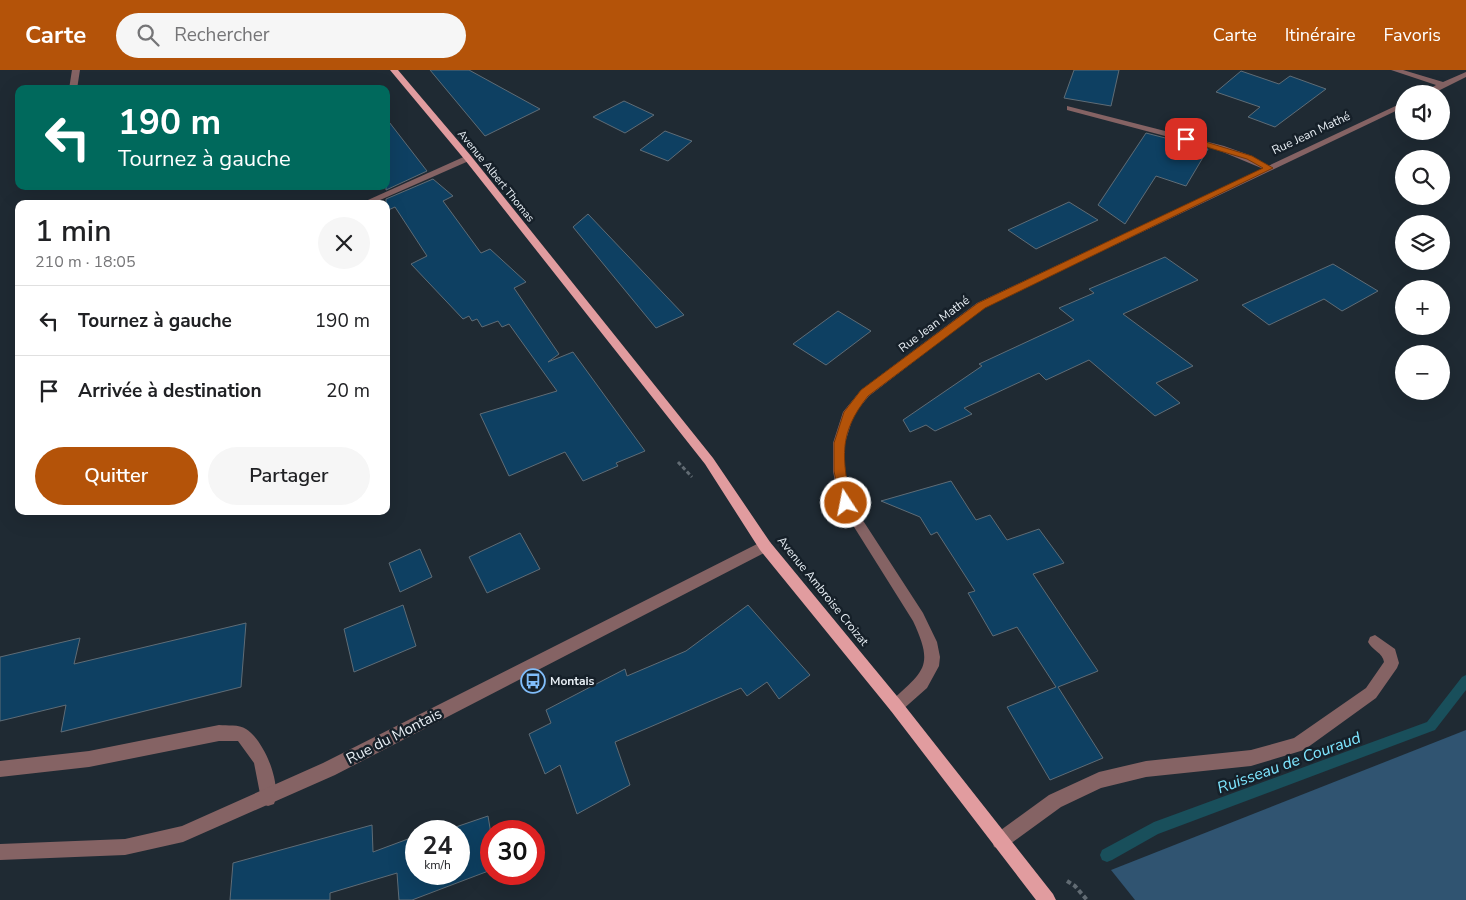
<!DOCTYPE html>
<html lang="fr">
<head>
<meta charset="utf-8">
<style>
  :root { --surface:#fff; --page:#f6f6f6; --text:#202124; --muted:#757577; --line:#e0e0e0; --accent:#b45309 }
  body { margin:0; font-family:"Nunito Sans",sans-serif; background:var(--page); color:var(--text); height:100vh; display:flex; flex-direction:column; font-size:19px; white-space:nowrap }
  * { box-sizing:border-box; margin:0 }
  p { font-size:16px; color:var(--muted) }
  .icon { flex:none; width:28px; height:28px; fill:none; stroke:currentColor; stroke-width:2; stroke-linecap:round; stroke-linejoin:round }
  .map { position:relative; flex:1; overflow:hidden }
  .panel { position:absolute; left:15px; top:130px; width:375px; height:315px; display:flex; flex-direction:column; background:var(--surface); border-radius:10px; box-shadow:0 5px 20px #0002 }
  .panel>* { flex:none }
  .guide { position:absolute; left:15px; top:15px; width:375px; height:105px; border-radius:10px; box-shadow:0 5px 20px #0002; background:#00695c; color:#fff; overflow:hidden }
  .tools { position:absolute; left:1395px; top:15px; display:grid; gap:10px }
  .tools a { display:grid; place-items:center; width:55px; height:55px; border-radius:50%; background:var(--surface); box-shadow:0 5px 20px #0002; font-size:25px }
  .speed { position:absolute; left:405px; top:750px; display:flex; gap:10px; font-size:25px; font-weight:700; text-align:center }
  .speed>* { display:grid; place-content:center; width:65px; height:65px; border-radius:50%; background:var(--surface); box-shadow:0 5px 20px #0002; line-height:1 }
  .speed small { font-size:12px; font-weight:400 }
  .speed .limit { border:8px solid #d22; background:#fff; color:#111 }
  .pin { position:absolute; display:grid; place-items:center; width:42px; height:42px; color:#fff; margin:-21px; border-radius:10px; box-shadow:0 2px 8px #0006 }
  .me { position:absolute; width:55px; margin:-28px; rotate:349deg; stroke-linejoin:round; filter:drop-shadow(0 0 4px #0008) }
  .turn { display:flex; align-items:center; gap:18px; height:105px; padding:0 20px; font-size:22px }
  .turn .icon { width:65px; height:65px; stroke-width:2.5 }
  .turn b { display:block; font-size:35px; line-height:42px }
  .round { display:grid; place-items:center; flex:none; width:52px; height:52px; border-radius:26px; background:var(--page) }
  .overview { display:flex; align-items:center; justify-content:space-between; height:85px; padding:0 20px }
  h1 { font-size:30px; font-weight:600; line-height:38px }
  .button { display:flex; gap:10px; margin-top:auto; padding:10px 20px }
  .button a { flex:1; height:58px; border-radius:30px; background:var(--accent); color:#fff; font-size:20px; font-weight:600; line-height:58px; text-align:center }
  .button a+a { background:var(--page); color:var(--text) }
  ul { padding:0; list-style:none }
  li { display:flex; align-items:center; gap:15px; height:70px; padding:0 20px; border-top:1px solid var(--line) }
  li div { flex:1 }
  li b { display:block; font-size:19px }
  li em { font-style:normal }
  header { display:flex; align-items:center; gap:30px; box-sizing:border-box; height:70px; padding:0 25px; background:var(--accent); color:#fff }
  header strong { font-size:24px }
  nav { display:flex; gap:28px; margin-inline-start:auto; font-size:18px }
  .search { width:350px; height:45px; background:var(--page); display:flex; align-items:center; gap:12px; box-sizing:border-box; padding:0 18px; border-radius:28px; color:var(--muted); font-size:19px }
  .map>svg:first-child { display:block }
</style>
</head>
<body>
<header>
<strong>Carte</strong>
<div class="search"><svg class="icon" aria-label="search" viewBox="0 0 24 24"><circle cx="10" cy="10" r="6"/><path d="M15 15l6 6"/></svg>Rechercher</div>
<nav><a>Carte</a><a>Itinéraire</a><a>Favoris</a></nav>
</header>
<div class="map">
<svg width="1466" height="830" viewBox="0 0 1466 830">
  <rect width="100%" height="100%" fill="#1f2a33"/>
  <path fill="#305471" d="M1466 660V830H1135L1111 800Z"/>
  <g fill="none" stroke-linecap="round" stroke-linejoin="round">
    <path fill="#194f5b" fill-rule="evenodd" d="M1466 605V620L1435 660 1158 764 1112 790 1107 792 1102 790 1100 785 1102 780 1154 752 1427 652 1462 607Z"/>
  </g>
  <g fill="#0e4062" stroke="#5f6c76">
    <path d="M430 0H469L540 39 485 66Z"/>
    <path d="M1074 0H1119L1111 36 1064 28Z"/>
    <path d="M1241 1 1279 14 1290 6 1326 19 1275 57 1248 47 1260 37 1216 22Z"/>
    <path d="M624 31 654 45 625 63 593 47Z"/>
    <path d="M386 48 427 101 386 120Z"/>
    <path d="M665 61 692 71 668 91 640 80Z"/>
    <path d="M1146 63 1208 79 1186 116 1156 106 1125 154 1098 135Z"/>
    <path d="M433 109 453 126 443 131 481 183 490 179 526 212 514 218 559 284 548 292 573 282 645 381 616 393 618 396 583 411 565 382 509 406 480 344 557 321 509 254 502 257 498 251 482 257 477 249 472 251 469 246 463 249 411 194 427 186 395 137 386 141V129Z"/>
    <path d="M1069 132 1098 150 1036 179 1008 160Z"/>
    <path d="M588 144 684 245 656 258 573 157Z"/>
    <path d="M1165 187 1198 210 1123 244 1193 296 1156 313 1180 333 1155 346 1089 290 1046 310 1039 303 964 338 972 344 935 361 926 355 910 362 903 350 982 296 979 294 1074 250 1059 238 1094 223 1089 219Z"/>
    <path d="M1333 194 1378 221 1342 241 1324 229 1269 255 1242 235Z"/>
    <path d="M838 241 871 261 826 295 793 274Z"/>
    <path d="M951 411 976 450 990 445 1007 470 1039 459 1064 493 1033 504 1098 601 1058 617 1103 688 1050 710 1007 637 1056 617 1017 557 993 566 968 523 975 521 937 462 931 465 920 447 881 431Z"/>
    <path d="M520 463 540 499 487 523 469 487Z"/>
    <path d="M420 479 432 507 400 522 389 493Z"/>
    <path d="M403 535 416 576 354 602 344 559Z"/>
    <path d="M748 535 810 605 779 629 767 612 747 626 741 618 615 672 630 715 577 744 560 695 545 704 529 664 551 653 546 640 625 599 627 606 686 581Z"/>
    <path d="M246 553 241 617 61 662 66 635 0 651V587L80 568 74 594Z"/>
    <path d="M488 746 491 764V800L412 830H399L397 803 330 823V830H230L233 793 372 755 373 782 416 766V804H459V761H444Z"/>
  </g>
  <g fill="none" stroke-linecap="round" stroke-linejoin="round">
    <path stroke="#616b73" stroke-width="3" stroke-dasharray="4 2.5" stroke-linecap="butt" d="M678 392 692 407"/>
    <path stroke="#616b73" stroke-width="4" stroke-dasharray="4.5 3" stroke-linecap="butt" d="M1067 811 1075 816 1087 830"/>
    <g fill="#856364" fill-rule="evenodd">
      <path d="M1067 36 1224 76 1252 86 1273 98 1266 100 1218 80 1067 40Z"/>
      <path d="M1375 565 1395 579 1399 593 1397 598 1376 628 1304 680 1251 696 1146 707 1101 718 1061 737 1006 777 1000 779 994 777 992 771 994 765 1049 725 1099 702 1146 691 1251 680 1294 668 1366 618 1384 592C1383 583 1372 580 1368 572L1370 567Z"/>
      <path d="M219 655C227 656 239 654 246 659 264 670 282 714 274 734L268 736 262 734 254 693 238 671H219L89 697 0 707V691L89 681Z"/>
    </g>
    <g fill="#856364" fill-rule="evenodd">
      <path d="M72 0H80L77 19H69Z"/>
      <path d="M1391 0H1403L1443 12 1466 2V7L1432 24H1421L1436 15Z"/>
      <path d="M1404 32V37L985 237 869 326 854 344 845 373V401L851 432 923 543 937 572 940 587 939 596 927 618 901 641 896 643 891 641 888 636 891 631C925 600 934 596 913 551L839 433 833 401V373L843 342 861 320 977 233Z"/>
      <path d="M468 85 472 88 471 90 371 134H359Z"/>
      <path d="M765 470 770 472 772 476 770 480 335 705 183 772 125 785 0 790V774L125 769 182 756 323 693Z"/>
    </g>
    <path fill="#e19c9f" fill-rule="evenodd" d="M390 0H398L471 86 713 388 770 472 901 631 1053 824 1056 830H1036L891 641 760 480 705 394 465 90Z"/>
  </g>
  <path fill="#b45309" stroke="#753606" d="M1186 66 1252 86 1273 98 985 238 868 326C838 364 842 387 851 433L850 436H841L834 401V373L844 342 861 320 978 233 1263 98 1247 89 1183 70 1182 69Z"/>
  <defs>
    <g id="bus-ring" transform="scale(1.25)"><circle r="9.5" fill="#162029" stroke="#80bdfa" stroke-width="1.5"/><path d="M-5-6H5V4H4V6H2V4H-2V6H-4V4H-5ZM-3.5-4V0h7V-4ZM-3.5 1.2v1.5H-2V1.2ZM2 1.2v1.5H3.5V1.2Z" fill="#80bdfa"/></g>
  </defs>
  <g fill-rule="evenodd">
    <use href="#bus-ring" x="533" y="611"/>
  </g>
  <g text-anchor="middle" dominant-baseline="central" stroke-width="5" stroke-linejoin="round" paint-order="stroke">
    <g font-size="11" fill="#e8eff5" stroke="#162029">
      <text transform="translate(496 106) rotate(51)">Avenue Albert Thomas</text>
    </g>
    <g font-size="12" fill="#e8eff5" stroke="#162029">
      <text transform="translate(1311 63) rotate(-25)">Rue Jean Mathé</text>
      <text transform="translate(934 254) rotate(-37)">Rue Jean Mathé</text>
      <text transform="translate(823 521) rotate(51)">Avenue Ambroise Croizat</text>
    </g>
    <g font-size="12" font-weight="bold" fill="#e8eff5" stroke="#162029" text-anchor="start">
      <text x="550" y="611">Montais</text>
    </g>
    <g font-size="15" fill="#e8eff5" stroke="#162029">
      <text transform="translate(394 666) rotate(-27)">Rue du Montais</text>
    </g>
    <g font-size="16" font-style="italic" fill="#7ee6ff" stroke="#162029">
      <text transform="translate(1289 693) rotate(-20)">Ruisseau de Couraud</text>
    </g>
  </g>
</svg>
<div class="tools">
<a><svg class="icon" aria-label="sound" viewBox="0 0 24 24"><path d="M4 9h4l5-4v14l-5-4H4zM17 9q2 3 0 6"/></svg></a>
<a><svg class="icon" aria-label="search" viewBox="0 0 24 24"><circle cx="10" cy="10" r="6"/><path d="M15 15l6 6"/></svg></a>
<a><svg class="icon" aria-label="layers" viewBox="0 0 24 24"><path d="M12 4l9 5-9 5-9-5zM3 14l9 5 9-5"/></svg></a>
<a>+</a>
<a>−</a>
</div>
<div class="speed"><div>24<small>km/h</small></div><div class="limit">30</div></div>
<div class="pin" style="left:1186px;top:69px;background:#d93025"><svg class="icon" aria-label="arrive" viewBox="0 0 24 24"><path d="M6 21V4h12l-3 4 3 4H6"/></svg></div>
<svg class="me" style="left:846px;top:433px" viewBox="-20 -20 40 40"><circle r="17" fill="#b45309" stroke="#fff" stroke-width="3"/><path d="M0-11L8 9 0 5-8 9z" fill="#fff"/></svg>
<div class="guide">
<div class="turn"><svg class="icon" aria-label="left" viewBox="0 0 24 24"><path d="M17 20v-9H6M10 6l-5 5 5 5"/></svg><div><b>190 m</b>Tournez à gauche</div></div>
</div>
<section class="panel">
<div class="overview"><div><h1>1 min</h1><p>210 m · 18:05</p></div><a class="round"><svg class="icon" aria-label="close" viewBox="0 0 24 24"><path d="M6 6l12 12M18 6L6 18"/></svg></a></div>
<ul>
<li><svg class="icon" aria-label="left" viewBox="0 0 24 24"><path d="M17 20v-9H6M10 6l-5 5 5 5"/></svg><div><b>Tournez à gauche</b></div><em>190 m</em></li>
<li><svg class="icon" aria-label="arrive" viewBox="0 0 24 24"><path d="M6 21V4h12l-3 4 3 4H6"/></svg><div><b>Arrivée à destination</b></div><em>20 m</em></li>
</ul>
<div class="button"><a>Quitter</a><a>Partager</a></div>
</section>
</div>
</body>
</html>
